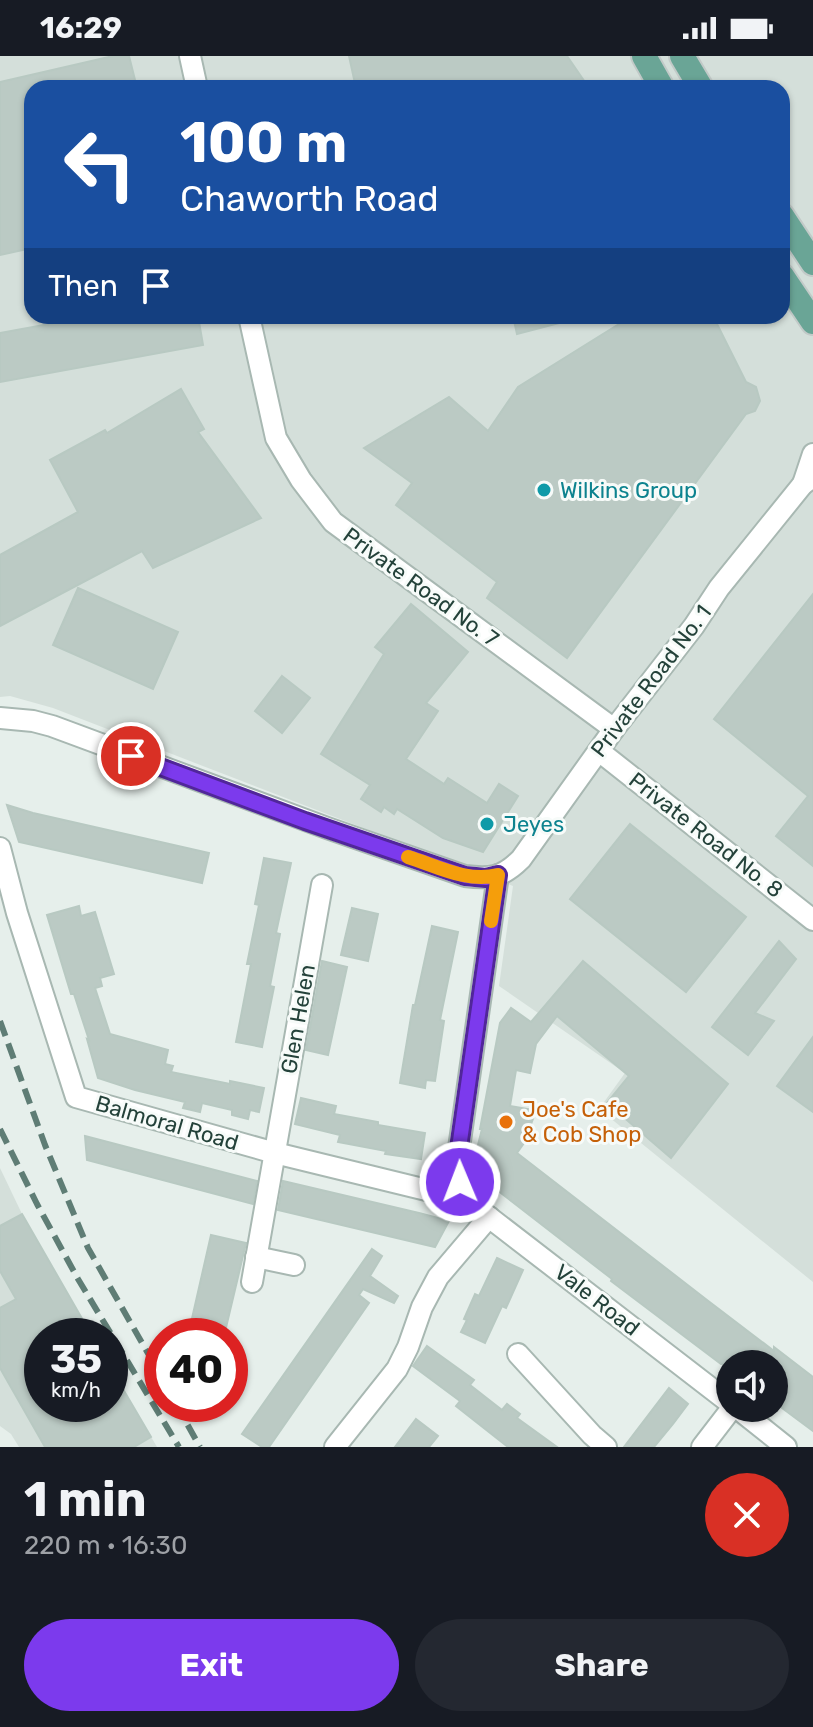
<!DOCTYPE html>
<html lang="en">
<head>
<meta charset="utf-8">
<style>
  :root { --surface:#171b24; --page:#242831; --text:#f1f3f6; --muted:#9ea1a6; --accent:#7c3aed }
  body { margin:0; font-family:Rubik,sans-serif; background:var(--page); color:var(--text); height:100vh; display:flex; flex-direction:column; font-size:30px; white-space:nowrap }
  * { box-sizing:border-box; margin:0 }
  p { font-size:26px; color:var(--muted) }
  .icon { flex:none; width:44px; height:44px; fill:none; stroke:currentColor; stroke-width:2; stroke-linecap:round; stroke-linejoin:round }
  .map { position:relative; height:1391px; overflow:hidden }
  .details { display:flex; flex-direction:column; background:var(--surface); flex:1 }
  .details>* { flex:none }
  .banner { position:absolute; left:24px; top:24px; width:766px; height:244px; border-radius:24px; box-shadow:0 2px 6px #0004; background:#1a4fa0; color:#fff; overflow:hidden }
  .buttons { position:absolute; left:716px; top:1294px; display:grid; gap:16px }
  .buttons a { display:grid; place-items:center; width:72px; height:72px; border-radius:50%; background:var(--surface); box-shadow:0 2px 6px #0004; font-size:40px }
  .speed { position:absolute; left:24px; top:1262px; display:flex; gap:16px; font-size:40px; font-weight:700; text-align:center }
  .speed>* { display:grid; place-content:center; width:104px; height:104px; border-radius:50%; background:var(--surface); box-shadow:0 2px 6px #0004; line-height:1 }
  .speed small { font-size:20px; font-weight:400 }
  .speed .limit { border:12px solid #d22; background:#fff; color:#111 }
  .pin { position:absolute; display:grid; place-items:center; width:68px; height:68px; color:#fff; margin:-34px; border:4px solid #fff; border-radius:50%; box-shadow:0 2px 8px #0007 }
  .me { position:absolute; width:88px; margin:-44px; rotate:359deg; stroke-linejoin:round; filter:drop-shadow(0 0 6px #0008) }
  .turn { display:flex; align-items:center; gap:28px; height:168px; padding:0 24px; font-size:36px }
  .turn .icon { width:104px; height:104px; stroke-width:2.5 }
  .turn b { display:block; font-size:56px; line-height:68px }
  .then { display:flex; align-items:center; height:76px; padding:0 24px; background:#0003; gap:16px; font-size:30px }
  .round { display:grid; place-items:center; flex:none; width:84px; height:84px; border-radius:42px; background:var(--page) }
  .headline { display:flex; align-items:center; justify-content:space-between; height:136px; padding:0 24px }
  h1 { font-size:48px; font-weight:700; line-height:60px }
  .primary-button { display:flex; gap:16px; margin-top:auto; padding:16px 24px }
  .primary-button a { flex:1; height:92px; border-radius:48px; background:var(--accent); color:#fff; font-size:32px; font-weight:700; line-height:92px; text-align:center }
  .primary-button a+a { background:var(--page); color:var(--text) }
  .status { display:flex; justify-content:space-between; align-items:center; height:56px; padding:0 40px; background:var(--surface); direction:ltr }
  .status svg { height:22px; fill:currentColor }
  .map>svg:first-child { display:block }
</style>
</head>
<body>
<div class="status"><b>16:29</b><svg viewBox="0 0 49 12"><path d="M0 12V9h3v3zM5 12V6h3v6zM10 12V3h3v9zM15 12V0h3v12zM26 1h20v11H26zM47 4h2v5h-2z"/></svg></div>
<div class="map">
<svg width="813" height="1391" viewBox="0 0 813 1391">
  <rect width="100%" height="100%" fill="#e6efeb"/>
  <g fill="#d4dfda" fill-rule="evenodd">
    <path d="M0 0H813V1226L599 1053 625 1017 499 930 513 830 53 652 10 640 0 641ZM32 32H782V260H32Z"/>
    <path d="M0 1112 22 1158 92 1280H42V1348H110V1311L157 1391H19L11 1378 0 1370Z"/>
  </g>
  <g fill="#bbcac4" stroke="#b8c9c2" stroke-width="2">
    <path d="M113 0H129L137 32H32V192L0 199V26Z"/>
    <path d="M349 0H567L589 32H356Z"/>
    <path d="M93 260H198L203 289 0 326V277Z"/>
    <path d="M513 260H562L563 266 517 278Z"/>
    <path d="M632 260H713L746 326 756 331 760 345 755 355 746 358 567 602 487 542 497 526 396 449 412 427 364 392 449 341 488 375 518 331Z"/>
    <path d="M181 333 204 373 198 376 261 462 153 512 142 495 0 570V499L78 456 50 404 105 374 107 377Z"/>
    <path d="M78 532 178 576 153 633 53 589Z"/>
    <path d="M813 538V810L776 780 808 740 714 663Z"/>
    <path d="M411 548 468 596 426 647 438 655 406 703 444 728 448 722 487 747 499 728 518 740 483 796 443 782 397 753 394 758 384 751 381 756 361 743 370 729 321 698 384 598 375 591Z"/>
    <path d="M282 620 310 642 282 677 255 655Z"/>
    <path d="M7 749 33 757 209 797 202 827 19 786Z"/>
    <path d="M630 768 746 861 686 936 570 843Z"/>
    <path d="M264 802 291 807 276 877 280 878 270 930 274 931 262 991 236 986 251 908H247L259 849 255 848Z"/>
    <path d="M79 850 81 860 95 856 114 918 100 922 102 930 95 932 110 978 168 994 165 1008 173 1010 171 1016 230 1028V1025L264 1032 259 1056 250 1054 248 1063 232 1059V1054L202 1047 200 1056 183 1052 185 1046 135 1034 98 1022 87 983 89 984 74 938H71L47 859Z"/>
    <path d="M352 852 378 858 368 905 341 899Z"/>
    <path d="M432 870 458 876 440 964 444 965 435 1025 426 1024 425 1032 400 1027 413 949H415Z"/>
    <path d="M779 885 796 903 755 957 774 965 748 999 712 971Z"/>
    <path d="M322 905 347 911 328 999 306 994Z"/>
    <path d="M583 905 728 1028 671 1102 607 1047 629 1020 557 960 536 988 530 1017 516 1014 510 1050 528 1053 527 1059 534 1060 524 1087 517 1097 707 1244 774 1295V1291L813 1321V1375L774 1346V1308H721L611 1225 612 1223 475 1117 473 1109 482 1073H480L500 967 511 952 531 966Z"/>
    <path d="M813 981V1056L777 1030Z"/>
    <path d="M301 1042 336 1050 334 1058 378 1066V1069L425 1077 421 1103 385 1098 386 1095 338 1086 340 1079 295 1068Z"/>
    <path d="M85 1080 257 1125 253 1148 87 1104Z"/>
    <path d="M283 1125 419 1157 449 1165 435 1191 278 1154Z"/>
    <path d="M22 1158 92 1280H42V1348H110V1311L151 1381 134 1391H45L0 1312V1252L16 1243 0 1215V1170Z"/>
    <path d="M211 1179 246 1187 238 1221 224 1280H188Z"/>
    <path d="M372 1193 382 1200 370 1220 398 1240 394 1247 363 1233 359 1239 369 1247 269 1391H262L242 1378Z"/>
    <path d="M497 1202 523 1214 506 1252 502 1250 485 1287 461 1276 467 1264 464 1263 475 1238 479 1240Z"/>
    <path d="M427 1290 474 1324 470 1329 502 1354 507 1348 520 1358 517 1362 557 1391H508L456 1350 460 1345 413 1310Z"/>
    <path d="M669 1332 688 1348 673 1368 654 1391H624Z"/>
    <path d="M416 1363 438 1380 429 1391H395Z"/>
  </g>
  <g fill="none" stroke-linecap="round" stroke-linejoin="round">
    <g stroke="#a8b8b2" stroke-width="24">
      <g id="minor">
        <path d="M190 0 197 32"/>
        <path d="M249 260 276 382 301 424 333 466 614 673"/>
        <path d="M803 428 813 398"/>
        <path d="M0 662 33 665 52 670 327 772 465 820C490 823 502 822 521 803L614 673 694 570 719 532 803 428 813 421"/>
        <path d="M599 695 813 864"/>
        <path d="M0 792 17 857 76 1041 275 1097 447 1139 466 1140"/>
        <path d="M498 819 459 1092C457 1113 458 1130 472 1148L730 1347"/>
        <path d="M256 1201 294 1209"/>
        <path d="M252 1226 322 829"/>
        <path d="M518 1298 592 1379 606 1391"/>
        <path d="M737 1352 786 1391"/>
        <path d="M335 1391 397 1313 408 1291 422 1251 438 1221 489 1161"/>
        <path d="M702 1391 732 1352"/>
      </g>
    </g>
    <g stroke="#c2cac8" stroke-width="28">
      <g id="major">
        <path d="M644 0 662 32"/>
        <path d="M682 0 701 32"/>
        <path d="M782 160 813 207"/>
        <path d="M782 220 813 266"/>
      </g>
    </g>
    <use href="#minor" stroke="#fff" stroke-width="20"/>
    <use href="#major" stroke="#6aa596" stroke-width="24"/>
    <g stroke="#5f7d75" stroke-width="6" stroke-dasharray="16 8" stroke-linecap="butt">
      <path d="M0 965 45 1089 88 1192 162 1322"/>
      <path d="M0 1073 37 1148 78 1223 179 1391"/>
      <path d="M176 1348 200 1391"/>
    </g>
  </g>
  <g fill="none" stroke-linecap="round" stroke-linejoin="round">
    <g stroke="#51269a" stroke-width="20">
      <path id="route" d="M131 700 305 765 465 820 486 822 498 819 459 1092 457 1113 460 1126"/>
    </g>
    <use href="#route" stroke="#7c3aed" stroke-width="14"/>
    <path stroke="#f59e0b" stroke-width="14" d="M408 801C437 810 467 827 498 819L491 865"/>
  </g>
  <g fill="#0f9aa8" stroke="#f7fbf9" stroke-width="3">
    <circle cx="544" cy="434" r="8"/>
    <circle cx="487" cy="768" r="8"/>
  </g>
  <circle fill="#e8710a" stroke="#f7fbf9" stroke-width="3" cx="506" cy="1066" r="8"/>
  <g text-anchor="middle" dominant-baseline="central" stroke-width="6" stroke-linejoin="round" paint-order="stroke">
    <g font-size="22" fill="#0d838f" stroke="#f7fbf9" text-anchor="start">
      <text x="560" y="434">Wilkins Group</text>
      <text x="503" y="768">Jeyes</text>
    </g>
    <g font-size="22" fill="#24423a" stroke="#f7fbf9">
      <text transform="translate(421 531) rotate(36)">Private Road No. 7</text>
      <text transform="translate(651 625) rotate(-53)">Private Road No. 1</text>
      <text transform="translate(706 779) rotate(38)">Private Road No. 8</text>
      <text transform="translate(298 963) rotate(-80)">Glen Helen</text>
      <text transform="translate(167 1067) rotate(16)">Balmoral Road</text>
      <text transform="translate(597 1244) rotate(38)">Vale Road</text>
    </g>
    <g font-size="22" fill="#c56008" stroke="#f7fbf9" text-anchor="start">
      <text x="522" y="1053">Joe's Cafe<tspan x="522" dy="25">&amp; Cob Shop</tspan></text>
    </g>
  </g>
</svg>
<div class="buttons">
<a><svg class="icon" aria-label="sound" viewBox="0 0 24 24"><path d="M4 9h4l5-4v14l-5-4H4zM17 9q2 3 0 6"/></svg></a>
</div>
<div class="speed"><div>35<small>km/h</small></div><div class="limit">40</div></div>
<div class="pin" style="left:131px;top:700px;background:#d93025"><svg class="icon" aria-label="arrive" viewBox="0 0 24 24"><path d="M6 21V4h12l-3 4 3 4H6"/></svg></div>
<svg class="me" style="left:460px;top:1126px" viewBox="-20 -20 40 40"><circle r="17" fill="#7c3aed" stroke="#fff" stroke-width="3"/><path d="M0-11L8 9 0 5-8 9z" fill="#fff"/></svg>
<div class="banner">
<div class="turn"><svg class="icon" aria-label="left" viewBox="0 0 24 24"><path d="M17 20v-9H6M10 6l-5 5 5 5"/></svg><div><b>100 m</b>Chaworth Road</div></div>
<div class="then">Then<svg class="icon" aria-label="arrive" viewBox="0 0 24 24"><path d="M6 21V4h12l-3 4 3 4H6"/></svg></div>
</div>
</div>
<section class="details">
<div class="headline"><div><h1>1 min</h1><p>220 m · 16:30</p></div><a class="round" style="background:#d93025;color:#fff"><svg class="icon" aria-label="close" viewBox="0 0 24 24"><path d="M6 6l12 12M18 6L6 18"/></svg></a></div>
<div class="primary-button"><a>Exit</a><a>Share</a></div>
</section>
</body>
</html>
